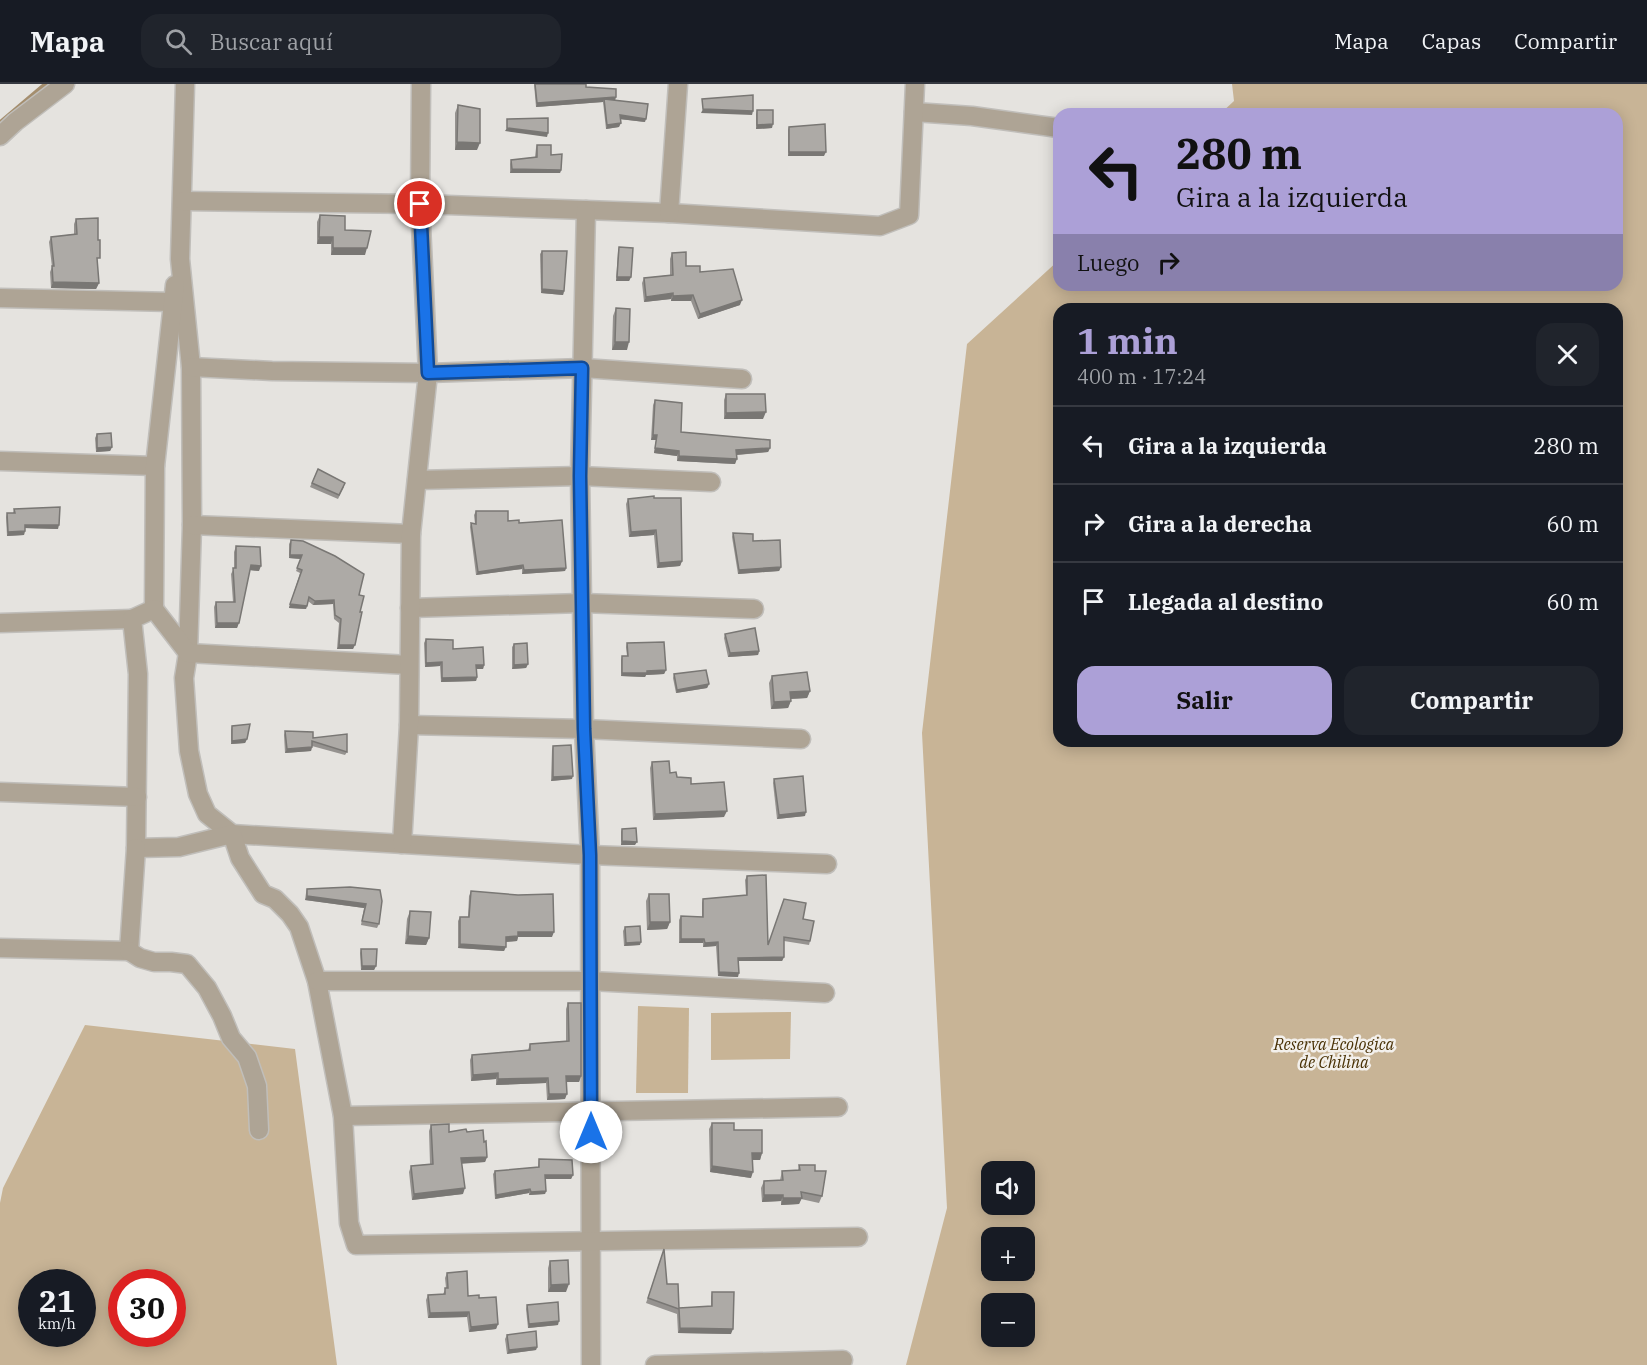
<!DOCTYPE html>
<html lang="es">
<head>
<meta charset="utf-8">
<style>
  :root { --surface:#171b24; --page:#20242c; --text:#f1f3f6; --muted:#9ea1a6; --line:#363941; --accent:#aca0d7 }
  body { margin:0; font-family:"IBM Plex Serif",serif; background:var(--page); color:var(--text); height:100vh; display:flex; flex-direction:column; font-size:22px; white-space:nowrap }
  * { box-sizing:border-box; margin:0 }
  p { font-size:20px; color:var(--muted) }
  .icon { flex:none; width:33px; height:33px; fill:none; stroke:currentColor; stroke-width:2; stroke-linecap:round; stroke-linejoin:round }
  .map { position:relative; flex:1; overflow:hidden }
  .drawer { position:absolute; left:1053px; top:219px; width:570px; height:444px; display:flex; flex-direction:column; background:var(--surface); border-radius:18px; box-shadow:0 3px 15px #0003 }
  .drawer>* { flex:none }
  .guide { position:absolute; left:1053px; top:24px; width:570px; height:183px; border-radius:18px; box-shadow:0 3px 15px #0003; background:#aca0d7; color:#111; overflow:hidden }
  .controls { position:absolute; left:981px; top:1077px; display:grid; gap:12px }
  .controls a { display:grid; place-items:center; width:54px; height:54px; border-radius:12px; background:var(--surface); box-shadow:0 3px 15px #0003; font-size:30px }
  .speed { position:absolute; left:18px; top:1185px; display:flex; gap:12px; font-size:30px; font-weight:700; text-align:center }
  .speed>* { display:grid; place-content:center; width:78px; height:78px; border-radius:50%; background:var(--surface); box-shadow:0 3px 15px #0003; line-height:1 }
  .speed small { font-size:15px; font-weight:400 }
  .speed .limit { border:9px solid #d22; background:#fff; color:#111 }
  .pin { position:absolute; display:grid; place-items:center; width:51px; height:51px; color:#fff; margin:-26px; border:3px solid #fff; border-radius:50%; box-shadow:0 2px 6px #0007 }
  .me { position:absolute; width:66px; margin:-33px; rotate:0deg; stroke-linejoin:round; filter:drop-shadow(0 0 4px #0008) }
  .turn { display:flex; align-items:center; gap:21px; height:126px; padding:0 24px; font-size:27px }
  .turn .icon { width:78px; height:78px; stroke-width:2.5 }
  .turn b { display:block; font-size:42px; line-height:51px }
  .then { display:flex; align-items:center; height:57px; padding:0 24px; background:#0003; gap:12px; font-size:22px }
  .round { display:grid; place-items:center; flex:none; width:63px; height:63px; border-radius:18px; background:var(--page) }
  .overview { display:flex; align-items:center; justify-content:space-between; height:102px; padding:0 24px }
  h1 { font-size:36px; font-weight:700; line-height:45px; color:var(--accent) }
  .action { display:flex; gap:12px; margin-top:auto; padding:12px 24px }
  .action a { flex:1; height:69px; border-radius:18px; background:var(--accent); color:#111; font-size:24px; font-weight:700; line-height:69px; text-align:center }
  .action a+a { background:var(--page); color:var(--text) }
  ul { padding:0; list-style:none }
  li { display:flex; align-items:center; gap:18px; height:78px; padding:0 24px; border-top:2px solid var(--line) }
  li div { flex:1 }
  li b { display:block; font-size:22px }
  li em { font-style:normal }
  header { display:flex; align-items:center; gap:36px; box-sizing:border-box; height:84px; padding:0 30px; background:var(--surface); border-bottom:2px solid var(--line) }
  header strong { font-size:28px }
  nav { display:flex; gap:33px; margin-inline-start:auto; font-size:21px }
  .search { width:420px; height:54px; background:var(--page); display:flex; align-items:center; gap:15px; box-sizing:border-box; padding:0 21px; border-radius:18px; color:var(--muted); font-size:22px }
  .map>svg:first-child { display:block }
</style>
</head>
<body>
<header>
<strong>Mapa</strong>
<div class="search"><svg class="icon" aria-label="search" viewBox="0 0 24 24"><circle cx="10" cy="10" r="6"/><path d="M15 15l6 6"/></svg>Buscar aquí</div>
<nav><a>Mapa</a><a>Capas</a><a>Compartir</a></nav>
</header>
<div class="map">
<svg width="1647" height="1281" viewBox="0 0 1647 1281">
  <rect width="100%" height="100%" fill="#e5e3df"/>
  <g fill="#c8b496" fill-rule="evenodd">
    <path d="M1232 0H1647V1281H906L947 1124 922 649 967 260 1059 176V201H1617V30H1220L1234 17ZM1059 225H1617V657H1059ZM992 1088H1024V1120H992ZM992 1154H1024V1186H992ZM992 1220H1024V1252H992Z"/>
    <path d="M638 922 689 924 688 1009H636Z"/>
    <path d="M791 928 790 975 711 976V929Z"/>
    <path d="M85 941 295 965 337 1281H0V1119L3 1104ZM32 1198H82V1250H32ZM122 1198H172V1250H122Z"/>
  </g>
  <g fill="none" stroke-linecap="round" stroke-linejoin="round">
    <path stroke="#a48e6e" stroke-width="5" d="M0 39 46 0"/>
    <g stroke="#c0beba" stroke-width="21">
      <g id="minor">
        <path d="M185 0 180 175 191 283 192 441 188 569 184 594 189 667 198 710 207 730 232 750 590 771 827 780"/>
        <path d="M914 28 972 32 1059 44"/>
        <path d="M0 52 15 38 65 0"/>
        <path d="M183 117 420 120 669 129 880 142 909 131 915 0"/>
        <path d="M586 126 580 392 584 645 590 771 591 1281"/>
        <path d="M669 129 678 0"/>
        <path d="M0 214 173 218"/>
        <path d="M191 283 272 287 428 289 583 284 742 295"/>
        <path d="M0 377 155 382"/>
        <path d="M417 396 580 392 711 398"/>
        <path d="M192 441 411 450"/>
        <path d="M410 524 582 519 754 525"/>
        <path d="M154 525 155 382 175 201"/>
        <path d="M0 539 132 535"/>
        <path d="M409 581 188 569 154 525 132 535 138 590 136 764 179 763 232 750 240 774 263 810 275 815 290 830 299 843 317 897 343 1032 349 1139 356 1161 858 1153"/>
        <path d="M409 641 584 645 801 655"/>
        <path d="M0 708 137 713"/>
        <path d="M402 760 409 641 411 450 428 289 420 120 421 0"/>
        <path d="M0 864 129 867 136 764"/>
        <path d="M129 867 140 874 154 878H171L187 880 207 904 222 932 231 954 247 973 257 1002 259 1046"/>
        <path d="M317 897H590L825 909"/>
        <path d="M343 1032 838 1023"/>
        <path d="M655 1281 843 1276"/>
      </g>
    </g>
    <use href="#minor" stroke="#aea495" stroke-width="18"/>
  </g>
  <g fill="#95928f">
    <path d="M534 0H586V3L615 16 645 38 620 35 619 43 606 45 603 18 536 23Z"/>
    <path d="M458 21 477 66H455V29Z"/>
    <path d="M757 26 772 44 756 45V30Z"/>
    <path d="M789 43 824 72H788V46Z"/>
    <path d="M537 61 551 71 561 86 560 89H510V80L511 76 535 73 536 64Z"/>
    <path d="M320 131 345 146 365 171H331V160H317V138Z"/>
    <path d="M76 135 97 180 99 199 96 205 51 204 50 188 52 183 49 158 51 153 74 150V140Z"/>
    <path d="M619 163 631 193 629 197H616L618 167Z"/>
    <path d="M542 167 564 207 563 211 541 209 540 170Z"/>
    <path d="M672 169 686 182 700 188 740 221 698 235 691 217H671V215L644 218 642 199 644 194 670 191V175Z"/>
    <path d="M616 224 627 266H612L613 232Z"/>
    <path d="M726 310 763 335H724V316Z"/>
    <path d="M655 316 681 348 770 364 768 368 737 371 735 380 677 377V372L654 369 656 356H651L653 321Z"/>
    <path d="M97 350 112 363 110 367 96 368 95 354Z"/>
    <path d="M318 385 344 403 338 415 310 403Z"/>
    <path d="M654 414 682 477 680 482 657 484 654 451 629 453 626 420 628 415Z"/>
    <path d="M14 425 58 445 25 444 24 451 7 452 6 433 7 429H13Z"/>
    <path d="M476 427 519 439 566 484 565 487 522 490V485L476 491 470 443 471 439 475 440 474 431Z"/>
    <path d="M733 449 753 457 781 483 779 487 738 490 732 453Z"/>
    <path d="M291 456 359 511 360 528 353 565H337L339 539 334 535 333 520 313 521 308 517 306 525 289 524 300 489 296 487 301 475 289 474V460Z"/>
    <path d="M236 462 259 487 250 486 237 544H215L214 523 216 518H233L231 490 234 484V468Z"/>
    <path d="M725 550 759 567 758 571 728 573 724 554Z"/>
    <path d="M426 555 453 565 484 581 483 585H477V593L476 597 441 598 440 582 425 583 424 559Z"/>
    <path d="M627 559 666 586 664 590 646 591 645 593 621 592V576L622 572H627L626 563Z"/>
    <path d="M514 560 528 580 526 584 512 585V563Z"/>
    <path d="M674 590 709 600 707 604 676 609 673 594Z"/>
    <path d="M772 592 810 607 807 614 791 615 788 624 771 625 769 599Z"/>
    <path d="M232 642 247 655 245 659 231 660V646Z"/>
    <path d="M285 647 313 654 347 668 345 671 312 662 311 667 285 669 284 651Z"/>
    <path d="M553 662 572 695 551 697 552 666Z"/>
    <path d="M652 678 677 693 691 700 724 733 653 736 650 684Z"/>
    <path d="M774 695 805 732 777 735 773 699Z"/>
    <path d="M622 745 635 761H621V748Z"/>
    <path d="M747 792 768 861 803 835 810 857 809 861 784 857V873L782 877H738V893L718 892 716 862 703 863V859H679V836L681 832 702 833V819L703 815 746 811 745 796Z"/>
    <path d="M350 803 379 840 377 844 361 841 364 824 305 816 306 809 307 805Z"/>
    <path d="M471 807 552 853H518L517 857 506 858 504 867 458 864V837L460 833H468L469 812Z"/>
    <path d="M649 810 670 838 667 845 647 846 646 817Z"/>
    <path d="M410 827 429 854 426 861 405 860 407 835Z"/>
    <path d="M625 843 640 861 624 862 623 847Z"/>
    <path d="M361 865 376 882 374 886H361L360 869Z"/>
    <path d="M568 919 581 992 579 998H567L565 1015 547 1016 546 999 496 1001V995L471 997 470 976 472 971 528 966 530 960 566 957V925Z"/>
    <path d="M712 1039 734 1046 762 1069 760 1076H752L751 1094 710 1088 709 1045Z"/>
    <path d="M431 1041 449 1048H467L484 1058 487 1073 485 1078 461 1079 463 1110 412 1116 409 1088 411 1082 430 1080 429 1047Z"/>
    <path d="M539 1075 573 1091 571 1095H545L546 1107 545 1110 529 1111V1109L495 1115 493 1090 495 1087 538 1083Z"/>
    <path d="M799 1081 815 1087 822 1112 819 1119 801 1115 799 1120 781 1121V1117L762 1118 761 1104 764 1097 780 1096 782 1087 798 1086Z"/>
    <path d="M664 1165 667 1200 679 1224 711 1222V1213L712 1208 731 1250 678 1249 677 1230 646 1219Z"/>
    <path d="M550 1177 566 1208H548V1184Z"/>
    <path d="M447 1189 468 1212 479 1214 498 1240 496 1245 469 1248 467 1233 428 1234 426 1216 428 1211 443 1210 446 1204 445 1194Z"/>
    <path d="M527 1221 558 1241 528 1244 526 1225Z"/>
    <path d="M507 1251 537 1263 536 1266 507 1270 505 1255Z"/>
  </g>
  <g fill="#797774">
    <path d="M616 13 615 17 604 15 603 18 536 23 537 19Z"/>
    <path d="M703 25 753 27 752 31 701 29Z"/>
    <path d="M620 31 646 35 645 38 619 35Z"/>
    <path d="M621 39 619 43 606 45 607 41Z"/>
    <path d="M773 40 772 44 756 45 757 41Z"/>
    <path d="M507 44 548 49 547 53 505 47Z"/>
    <path d="M457 58 480 59 477 66H455Z"/>
    <path d="M789 68H826L824 72H788Z"/>
    <path d="M512 85 561 86 560 89H510Z"/>
    <path d="M319 153H333L331 160H317Z"/>
    <path d="M333 164H367L365 171H331Z"/>
    <path d="M617 193H631L629 197H616Z"/>
    <path d="M53 198 99 199 96 205 51 204Z"/>
    <path d="M542 205 564 207 563 211 541 209Z"/>
    <path d="M673 209 671 215 644 218 646 213Z"/>
    <path d="M693 211 691 217H671L673 212Z"/>
    <path d="M742 216 740 221 698 235 700 230Z"/>
    <path d="M615 258H629L627 266H612Z"/>
    <path d="M766 328 763 335H724L726 329Z"/>
    <path d="M653 351H657L656 356H651Z"/>
    <path d="M112 363 110 367 96 368 97 364Z"/>
    <path d="M655 364 679 367 677 372 654 369Z"/>
    <path d="M770 364 768 368 735 371 736 366Z"/>
    <path d="M679 372 737 375 735 380 677 377Z"/>
    <path d="M25 441H59L58 445 24 444Z"/>
    <path d="M656 446 654 451 629 453 631 448Z"/>
    <path d="M25 447 24 451 7 452 8 448Z"/>
    <path d="M290 471H302L301 475 289 474Z"/>
    <path d="M682 477 680 482 657 484 659 479Z"/>
    <path d="M251 481 261 482 259 487 249 486Z"/>
    <path d="M523 481 522 485 476 491 478 488Z"/>
    <path d="M781 483 779 487 738 490 739 486Z"/>
    <path d="M566 484 565 487 522 490 524 486Z"/>
    <path d="M334 516 333 520 313 521 315 517Z"/>
    <path d="M290 520 307 522 306 525 289 524Z"/>
    <path d="M217 539H239L237 544H215Z"/>
    <path d="M339 561H355L353 565H337Z"/>
    <path d="M759 567 758 571 728 573 730 569Z"/>
    <path d="M442 578 440 582 425 583 426 579Z"/>
    <path d="M528 580 526 584 512 585 514 581Z"/>
    <path d="M476 581H484L483 585H475Z"/>
    <path d="M666 586 664 590 646 591 645 593 621 592 622 589Z"/>
    <path d="M477 593 476 597 441 598 442 594Z"/>
    <path d="M709 600 707 604 676 609 677 606Z"/>
    <path d="M810 607 807 614 788 615 790 608Z"/>
    <path d="M791 617 788 624 771 625 774 618Z"/>
    <path d="M247 655 245 659 231 660 232 657Z"/>
    <path d="M312 663 311 667 285 669 287 665Z"/>
    <path d="M573 692 572 695 551 697 553 693Z"/>
    <path d="M727 727 724 733 653 736 655 730Z"/>
    <path d="M806 728 805 732 777 735 779 731Z"/>
    <path d="M622 757 637 758 635 761H621Z"/>
    <path d="M307 812 366 820 364 824 305 816Z"/>
    <path d="M650 838H670L667 845 647 846Z"/>
    <path d="M518 848H554L552 853H518L517 857 505 858 506 853Z"/>
    <path d="M408 852 429 854 426 861 405 860Z"/>
    <path d="M681 855H704L703 859H679Z"/>
    <path d="M641 858 640 861 624 862 626 859Z"/>
    <path d="M718 858 716 862 703 863 705 859Z"/>
    <path d="M460 860 506 863 504 867 458 864Z"/>
    <path d="M784 873 782 877H737L738 874Z"/>
    <path d="M362 882H376L374 886H361Z"/>
    <path d="M719 888 739 889 738 893 718 892Z"/>
    <path d="M498 989 496 995 471 997 473 991Z"/>
    <path d="M566 992H581L579 998H564Z"/>
    <path d="M548 994 546 999 496 1001 498 995Z"/>
    <path d="M549 1010H567L565 1015 547 1016Z"/>
    <path d="M752 1069H762L760 1076H750Z"/>
    <path d="M487 1073 485 1078 459 1080 461 1074Z"/>
    <path d="M712 1082 753 1088 751 1094 710 1088Z"/>
    <path d="M545 1091H573L571 1095H543Z"/>
    <path d="M465 1104 463 1110 412 1116 414 1110Z"/>
    <path d="M530 1105 529 1109 495 1115 496 1111Z"/>
    <path d="M546 1107 545 1110 529 1111 531 1108Z"/>
    <path d="M764 1111H783L781 1117 762 1118Z"/>
    <path d="M783 1114H802L799 1120 781 1121Z"/>
    <path d="M569 1200 566 1208H548L551 1201Z"/>
    <path d="M469 1228 467 1233 428 1234 430 1229Z"/>
    <path d="M559 1237 558 1241 528 1244 529 1240Z"/>
    <path d="M498 1240 496 1245 469 1248 471 1243Z"/>
    <path d="M680 1244 733 1245 731 1250 678 1249Z"/>
    <path d="M537 1263 536 1266 507 1270 509 1266Z"/>
  </g>
  <g fill="#adaaa6" stroke="#797774" stroke-width="1.5">
    <path d="M535 0H586V3L616 5V13L537 19Z"/>
    <path d="M753 11V27L703 25 702 15Z"/>
    <path d="M604 15 648 20 646 35 620 31 621 39 607 41Z"/>
    <path d="M458 21 480 25V59L457 58Z"/>
    <path d="M757 26H773V40L757 41Z"/>
    <path d="M548 34V49L507 44V35Z"/>
    <path d="M825 40 826 68H789V43Z"/>
    <path d="M537 61H551V71L562 70 561 86 512 85 511 76 537 73Z"/>
    <path d="M320 131 345 132V146L371 147 367 164H333V153H319Z"/>
    <path d="M98 134V156H100V174H97L99 199 53 198 52 182H54L51 153 77 150 76 135Z"/>
    <path d="M619 163 633 164 631 193H617Z"/>
    <path d="M542 167H567L564 207 542 205Z"/>
    <path d="M686 168V182H700V188L733 185 742 216 700 230 693 211 673 212V209L646 213 644 194 673 191 672 169Z"/>
    <path d="M616 224 630 225 629 258H615Z"/>
    <path d="M726 310H765L766 328 726 329Z"/>
    <path d="M655 316 682 319 681 348 770 356V364L736 366 737 375 679 372V367L655 364 657 351H653Z"/>
    <path d="M111 349 112 363 97 364V350Z"/>
    <path d="M318 385 345 399 339 411 312 399Z"/>
    <path d="M654 412V414H681L682 477 659 479 656 446 631 448 628 415Z"/>
    <path d="M60 423 59 441H25V447L8 448 7 429H15L14 425Z"/>
    <path d="M476 427H508V437L519 436V439L562 436 566 484 524 486 523 481 478 488 471 439 476 440Z"/>
    <path d="M733 449 753 450V457L780 456 781 483 739 486Z"/>
    <path d="M291 456 303 457 335 472 364 490 359 511 364 512 360 528H362L355 561H339L341 535 335 531 334 516 315 517 309 513 307 522 290 520 302 486 297 484 302 471H290Z"/>
    <path d="M236 462 260 463 261 482 251 481 239 539H217L216 518H235L233 484H236Z"/>
    <path d="M755 544 759 567 730 569 725 550Z"/>
    <path d="M426 555 453 556V565L483 563 484 581H476L477 593 442 594V578L426 579Z"/>
    <path d="M664 558 666 586 647 587V589H622V572H628L627 559Z"/>
    <path d="M527 559 528 580 514 581V560Z"/>
    <path d="M706 586 709 600 677 606 674 590Z"/>
    <path d="M807 588 810 607 790 608 791 617 774 618 772 592Z"/>
    <path d="M250 640 247 655 232 657V642Z"/>
    <path d="M285 647 313 648V654L347 650V668L312 657V663L287 665Z"/>
    <path d="M571 661 573 692 553 693V662Z"/>
    <path d="M669 677 670 689 676 688 677 693 691 694V700L724 698 727 727 655 730 652 678Z"/>
    <path d="M803 692 806 728 779 731 774 695Z"/>
    <path d="M636 744 637 758 622 757V745Z"/>
    <path d="M766 791 768 861 784 815 806 819 803 835 814 837 810 857 784 853V873L738 874 739 889 719 888 718 858 705 859 704 855H681V832L703 833V815L747 811V792Z"/>
    <path d="M350 803 380 806 382 817 379 840 362 837 366 820 307 812V805Z"/>
    <path d="M471 807 518 811 553 810 554 848H518V852L506 853V863L460 860V833H469Z"/>
    <path d="M649 810H669L670 838H650Z"/>
    <path d="M410 827 431 828 429 854 408 852Z"/>
    <path d="M640 842 641 858 626 859 625 843Z"/>
    <path d="M361 865H377L376 882H362Z"/>
    <path d="M568 919H581V992H566L567 1010H549L548 994 498 995V989L473 991 472 971 530 966V960L569 957Z"/>
    <path d="M712 1039H734V1046H762V1069H752L753 1088 712 1082Z"/>
    <path d="M449 1040V1048L466 1045 467 1048 483 1046 484 1058 486 1057 487 1073 461 1074 465 1104 414 1110 411 1082 433 1080 431 1041Z"/>
    <path d="M539 1075 572 1076 573 1091H545L546 1107 531 1108 530 1105 496 1111 495 1087 539 1083Z"/>
    <path d="M799 1081H815V1087H826L822 1112 801 1108 802 1114H783V1111H764V1097L783 1096 782 1087 800 1086Z"/>
    <path d="M664 1165 667 1200H678L679 1224 712 1222V1208H734L733 1245 680 1244 679 1225 648 1214Z"/>
    <path d="M568 1176 569 1200 551 1201 550 1177Z"/>
    <path d="M467 1187 468 1212 479 1211V1214L496 1213 498 1240 471 1243 469 1228 430 1229 428 1211 445 1210V1204H448L447 1189Z"/>
    <path d="M558 1218 559 1237 529 1240 527 1221Z"/>
    <path d="M536 1247 537 1263 509 1266 507 1251Z"/>
  </g>
  <g fill="none" stroke-linecap="round" stroke-linejoin="round">
    <g stroke="#114b97" stroke-width="15">
      <path id="route" d="M420 120 428 289 582 284 580 392 584 645 590 771 591 1048"/>
    </g>
    <use href="#route" stroke="#1a73e8" stroke-width="10"/>
  </g>
  <g text-anchor="middle" dominant-baseline="central" stroke-width="5" stroke-linejoin="round" paint-order="stroke">
    <g font-size="16" font-style="italic" fill="#493105" stroke="#f3f0ec">
      <text x="1334" y="960">Reserva Ecologica<tspan x="1334" dy="18">de Chilina</tspan></text>
    </g>
  </g>
</svg>
<div class="controls">
<a><svg class="icon" aria-label="sound" viewBox="0 0 24 24"><path d="M4 9h4l5-4v14l-5-4H4zM17 9q2 3 0 6"/></svg></a>
<a>+</a>
<a>−</a>
</div>
<div class="speed"><div>21<small>km/h</small></div><div class="limit">30</div></div>
<div class="pin" style="left:420px;top:120px;background:#d93025"><svg class="icon" aria-label="arrive" viewBox="0 0 24 24"><path d="M6 21V4h12l-3 4 3 4H6"/></svg></div>
<svg class="me" style="left:591px;top:1048px" viewBox="-20 -20 40 40"><circle r="19" fill="#fff"/><path d="M0-13L10 11 0 6-10 11z" fill="#1a73e8"/></svg>
<div class="guide">
<div class="turn"><svg class="icon" aria-label="left" viewBox="0 0 24 24"><path d="M17 20v-9H6M10 6l-5 5 5 5"/></svg><div><b>280 m</b>Gira a la izquierda</div></div>
<div class="then">Luego<svg class="icon" aria-label="right" viewBox="0 0 24 24"><path d="M7 20v-9h11M14 6l5 5-5 5"/></svg></div>
</div>
<section class="drawer">
<div class="overview"><div><h1>1 min</h1><p>400 m · 17:24</p></div><a class="round"><svg class="icon" aria-label="close" viewBox="0 0 24 24"><path d="M6 6l12 12M18 6L6 18"/></svg></a></div>
<ul>
<li><svg class="icon" aria-label="left" viewBox="0 0 24 24"><path d="M17 20v-9H6M10 6l-5 5 5 5"/></svg><div><b>Gira a la izquierda</b></div><em>280 m</em></li>
<li><svg class="icon" aria-label="right" viewBox="0 0 24 24"><path d="M7 20v-9h11M14 6l5 5-5 5"/></svg><div><b>Gira a la derecha</b></div><em>60 m</em></li>
<li><svg class="icon" aria-label="arrive" viewBox="0 0 24 24"><path d="M6 21V4h12l-3 4 3 4H6"/></svg><div><b>Llegada al destino</b></div><em>60 m</em></li>
</ul>
<div class="action"><a>Salir</a><a>Compartir</a></div>
</section>
</div>
</body>
</html>
